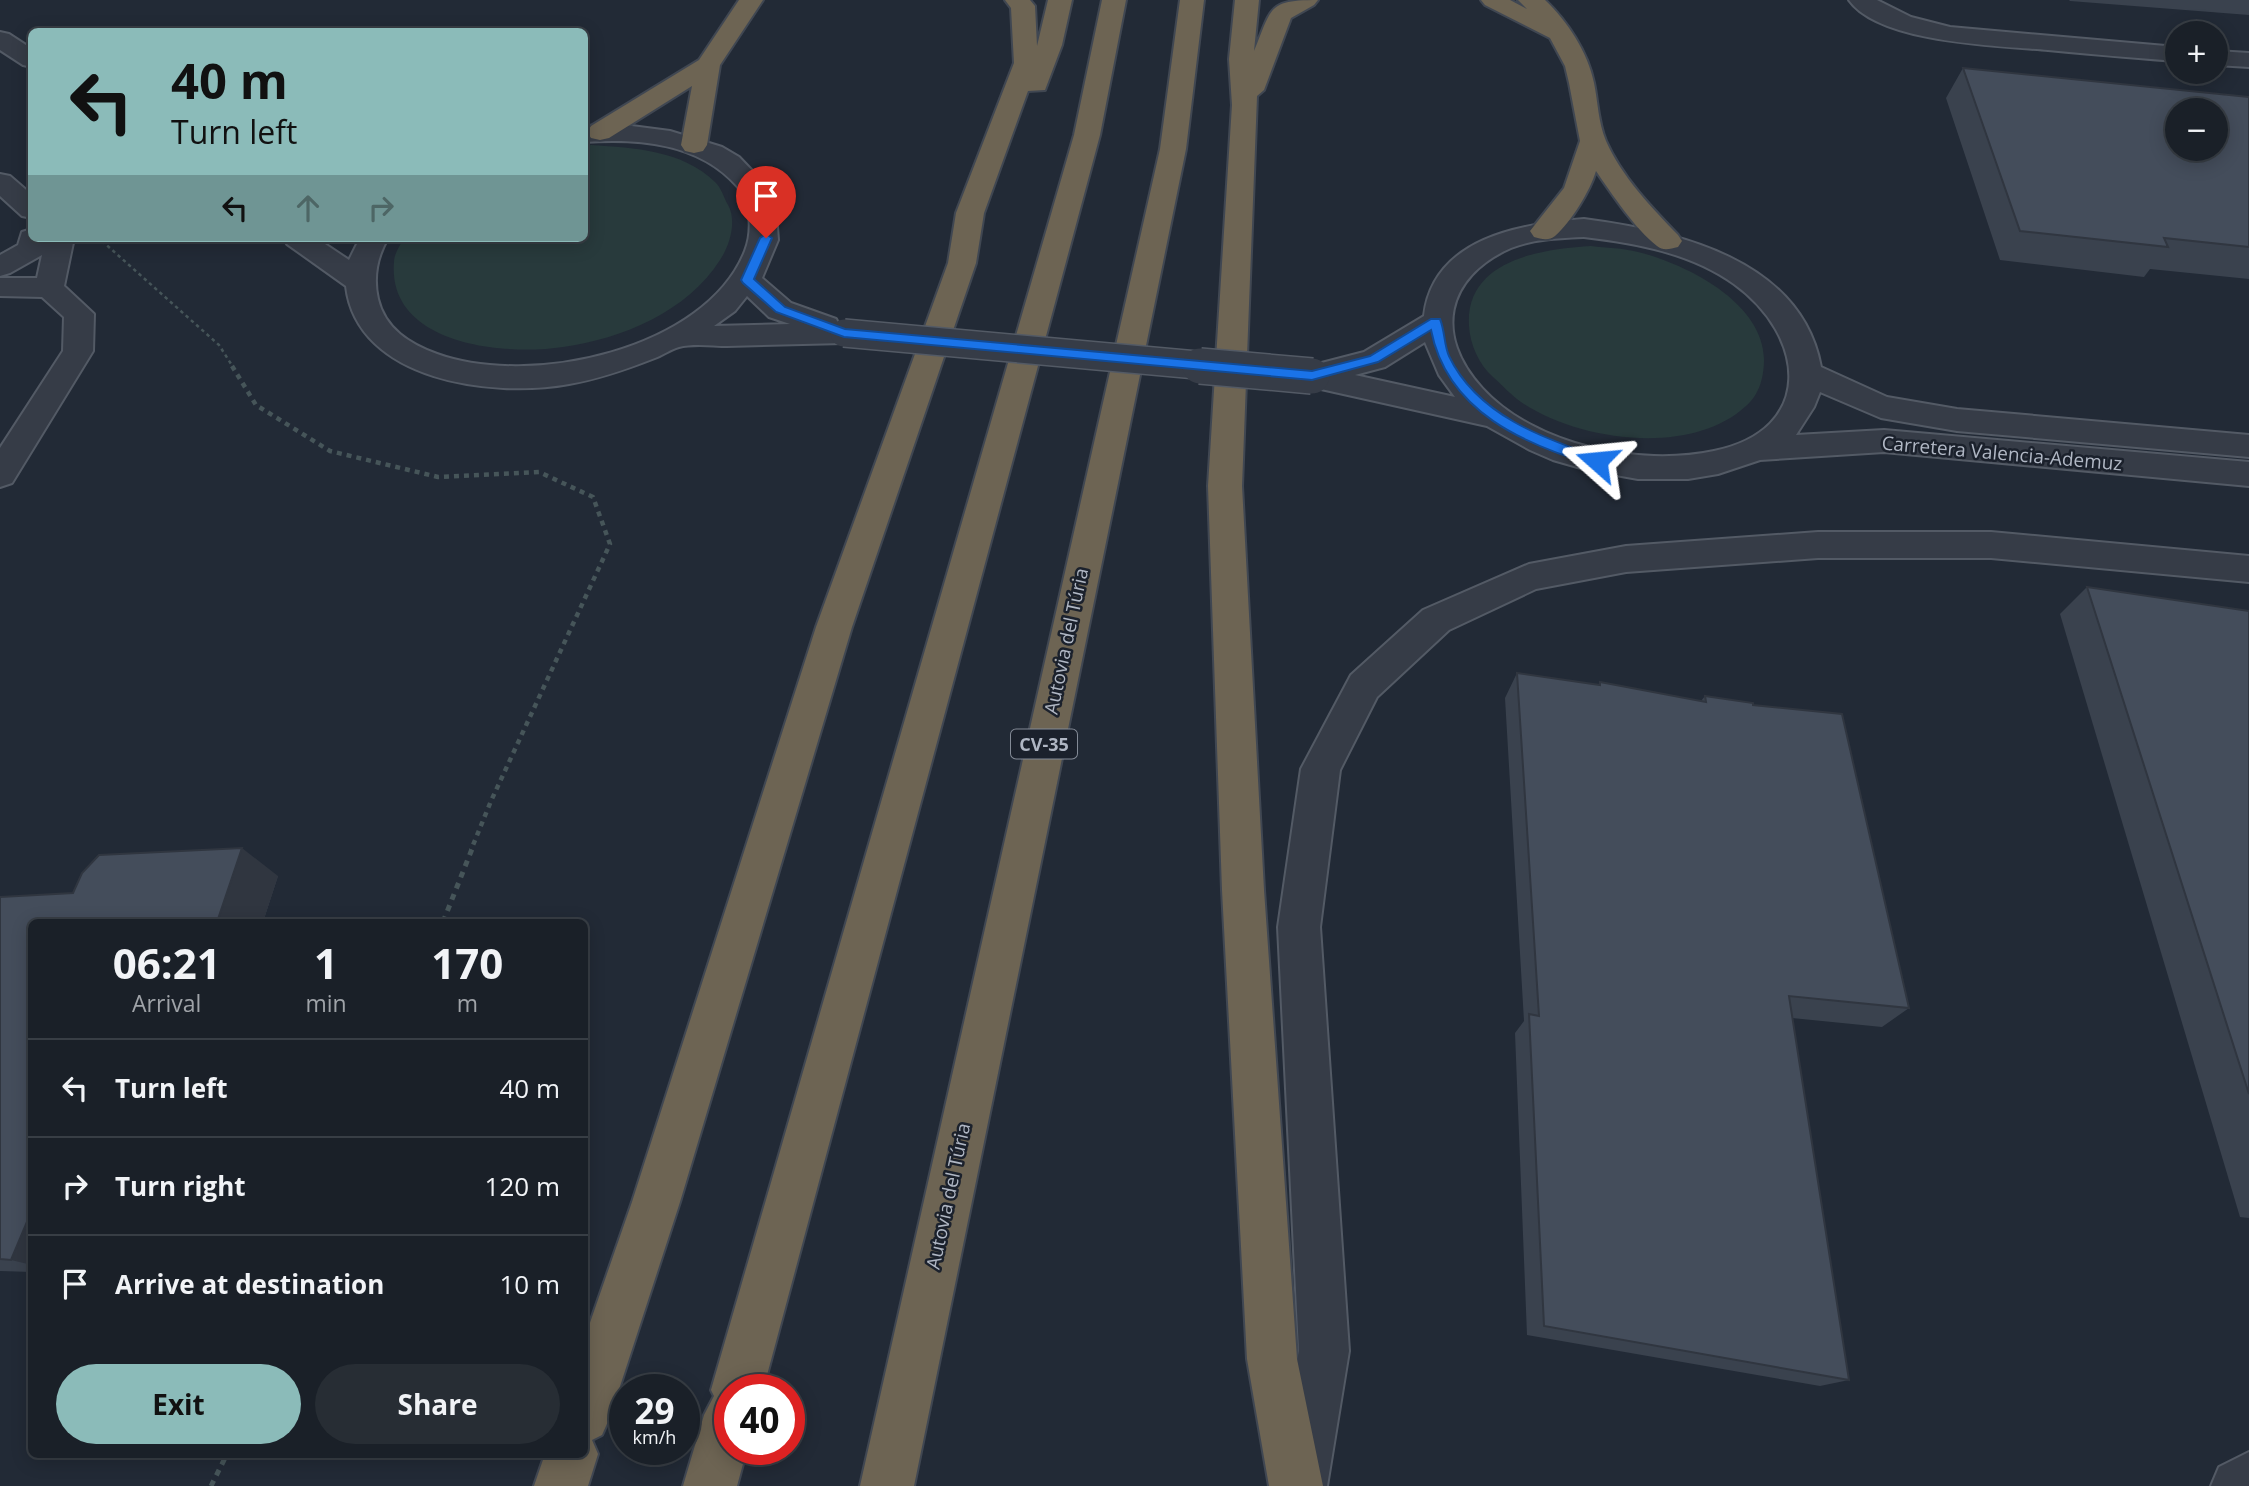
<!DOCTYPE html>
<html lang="en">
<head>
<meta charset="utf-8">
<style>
  :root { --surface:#1a2028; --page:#272d34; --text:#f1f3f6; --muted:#9fa3a8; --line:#383e45; --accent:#8bbbb9 }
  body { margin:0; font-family:"Open Sans",sans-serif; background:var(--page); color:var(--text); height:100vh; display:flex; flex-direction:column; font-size:26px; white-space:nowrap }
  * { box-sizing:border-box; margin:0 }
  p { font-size:23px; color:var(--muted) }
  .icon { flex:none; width:38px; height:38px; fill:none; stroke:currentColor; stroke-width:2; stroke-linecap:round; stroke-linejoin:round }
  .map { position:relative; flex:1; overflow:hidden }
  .panel { position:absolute; left:28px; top:919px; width:560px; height:539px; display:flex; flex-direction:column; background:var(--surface); border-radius:10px; box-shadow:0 4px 18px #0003,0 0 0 2px var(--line) }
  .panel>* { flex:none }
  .top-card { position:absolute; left:28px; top:28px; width:560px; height:214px; border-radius:10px; box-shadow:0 4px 18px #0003,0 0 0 2px var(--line); background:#8bbbb9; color:#111; overflow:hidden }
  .fabs { position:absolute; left:2165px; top:21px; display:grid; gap:14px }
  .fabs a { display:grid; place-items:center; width:63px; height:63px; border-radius:50%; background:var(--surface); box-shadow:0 4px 18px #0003,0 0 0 2px var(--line); font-size:35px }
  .speed { position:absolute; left:609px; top:1374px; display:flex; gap:14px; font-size:35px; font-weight:700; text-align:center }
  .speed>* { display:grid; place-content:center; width:91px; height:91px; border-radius:50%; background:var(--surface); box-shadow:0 4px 18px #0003,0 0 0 2px var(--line); line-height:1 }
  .speed small { font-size:18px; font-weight:400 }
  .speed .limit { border:10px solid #d22; background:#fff; color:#111 }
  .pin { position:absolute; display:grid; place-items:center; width:60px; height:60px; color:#fff; margin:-72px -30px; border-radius:50% 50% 50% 0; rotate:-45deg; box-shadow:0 0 7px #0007 }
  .pin .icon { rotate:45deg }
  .me { position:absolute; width:77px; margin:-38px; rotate:288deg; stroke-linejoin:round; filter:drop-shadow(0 0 5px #0008) }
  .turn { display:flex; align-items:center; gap:24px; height:147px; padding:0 28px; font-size:32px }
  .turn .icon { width:91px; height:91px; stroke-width:2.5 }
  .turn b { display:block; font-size:49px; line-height:60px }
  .lanes { display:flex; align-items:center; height:66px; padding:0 28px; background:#0003; justify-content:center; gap:35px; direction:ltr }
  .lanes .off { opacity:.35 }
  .eta { display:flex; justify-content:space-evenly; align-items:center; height:119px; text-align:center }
  .eta b { font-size:42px; font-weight:700; line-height:49px }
  .action { display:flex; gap:14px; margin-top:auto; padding:14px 28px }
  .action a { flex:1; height:80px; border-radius:42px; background:var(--accent); color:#111; font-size:28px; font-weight:700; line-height:80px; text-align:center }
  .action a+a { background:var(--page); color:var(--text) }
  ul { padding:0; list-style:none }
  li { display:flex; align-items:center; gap:21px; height:98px; padding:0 28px; border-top:2px solid var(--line) }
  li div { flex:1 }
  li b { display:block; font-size:26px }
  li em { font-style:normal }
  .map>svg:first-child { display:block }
</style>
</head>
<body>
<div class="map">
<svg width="2249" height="1486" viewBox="0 0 2249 1486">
  <rect width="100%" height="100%" fill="#222a36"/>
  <g fill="#283a3c">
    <path d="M591 145C635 148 682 150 715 182 721 187 724 198 728 205 737 221 730 245 720 260 688 311 622 339 563 347 505 356 387 345 394 262 394 254 400 245 404 238H584L585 146Z"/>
    <path d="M1591 246C1606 248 1623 248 1638 252 1686 264 1763 302 1764 359 1764 376 1760 394 1746 406 1691 457 1578 441 1521 402 1511 395 1502 385 1493 377 1479 365 1470 344 1469 326 1465 260 1541 249 1591 246Z"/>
  </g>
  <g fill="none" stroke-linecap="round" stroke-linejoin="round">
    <g stroke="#535a65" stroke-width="4">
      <g id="minor">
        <path d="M1849 0H1877L1911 17 1950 27 2177 47V61C2134 58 2091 54 2048 50 2000 46 1879 43 1849 0Z"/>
        <path d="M0 32 9 34 32 49V67L23 65 0 50Z"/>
        <path d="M2216 51 2249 53V67L2216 65Z"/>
        <path d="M624 125 670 131 722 147 739 157 760 179 775 201 778 240 762 278 791 303 836 319 838 323 855 326 859 333 855 340 844 343C805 344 766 345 727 346 712 346 694 343 679 347 671 349 663 355 655 358 627 369 599 379 569 384 493 398 357 381 346 286L287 244 283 238H316L349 260 360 238H388C377 257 373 277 378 299 385 329 410 344 437 354 530 388 706 350 745 251 753 231 751 202 737 186 699 143 639 138 584 142V126ZM747 296 769 317 790 324 714 326 735 311Z"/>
        <path d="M0 174 10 176 32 195V218L22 216 0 196Z"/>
        <path d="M1584 219C1676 231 1801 259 1821 367L1887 397 1957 409 2249 435V457L1957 431 1881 418 1820 392 1814 407 1796 435 1884 430 2249 462V486L1884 452 1760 460 1718 474 1688 479H1638L1588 470 1553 460 1530 450 1487 426 1312 387 1301 383 1296 376 1301 369 1306 367 1364 352 1424 316C1433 238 1520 224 1584 219ZM1584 237C1636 243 1691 253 1734 284 1806 336 1816 430 1714 451 1640 467 1535 446 1482 388 1434 336 1445 277 1511 248 1533 239 1560 238 1584 237ZM1425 342 1439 375 1455 397 1355 375 1385 367Z"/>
        <path d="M32 229V238H74L64 286 94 314 93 351 12 483 0 487V448L63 351 64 317 42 297 0 296V278H37L42 255 10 273 0 276V255L18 245 22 232Z"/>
        <path d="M1818 532H1991L2249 556V582L1991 558H1818L1626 572 1536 589 1449 630 1377 697 1340 770 1320 927 1349 1351 1327 1486H1273L1299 1351 1278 927 1301 769 1351 675 1423 610 1529 564 1626 546Z"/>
        <path d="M2249 1452V1486H2211L2219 1467Z"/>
      </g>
    </g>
    <g stroke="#404752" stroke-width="4">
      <g id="highway">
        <path d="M739 0H763L720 65 707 145 703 151 694 153 685 151 681 145 692 86 609 138 600 140 591 138 587 132 591 126 699 60Z"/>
        <path d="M1005 0H1030L1035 6 1037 46 1048 0H1072L1062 45 1045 90 1028 91 984 213 976 263 852 627 680 1202 610 1417 602 1435 592 1440 598 1454 588 1486H534L545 1454H584V1340L632 1202 816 627 948 263 956 213 1014 63 1011 8Z"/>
        <path d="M1102 0H1126L1100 135 763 1390H730V1449H747L737 1486H683L704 1415 714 1396 711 1390 1074 135Z"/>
        <path d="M1180 0H1204L1186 149 914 1486H860L1160 149Z"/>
        <path d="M1235 0H1259L1254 51C1272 8 1267 0 1318 0L1314 5 1291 18 1264 90 1257 96 1242 486 1264 890 1297 1359 1323 1486H1269L1247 1359 1222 890 1208 486 1232 105 1229 59Z"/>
        <path d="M1481 0H1510L1527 9 1518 0H1545C1567 21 1588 52 1594 83 1598 102 1598 122 1606 141 1622 177 1651 207 1678 235L1682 241 1678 247C1670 249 1663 251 1657 246 1635 229 1612 194 1596 171 1590 191 1571 222 1555 236 1549 241 1541 239 1534 237L1530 231 1564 188 1580 141 1569 83 1565 66 1550 38 1485 5Z"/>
      </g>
    </g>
    <path stroke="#465559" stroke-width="2.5" stroke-dasharray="3.5 3.5" stroke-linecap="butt" d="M102 241 219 345 233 367"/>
    <path stroke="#465559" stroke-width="4.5" stroke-dasharray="5 5" stroke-linecap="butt" d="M232 366 256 405 330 451 438 477 539 472 593 497 610 544 491 801 471 850"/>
    <g stroke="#465559" stroke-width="5" stroke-dasharray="6 6" stroke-linecap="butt">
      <path d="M443 922 472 849"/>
      <path d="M211 1486 227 1454"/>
    </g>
    <use href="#minor" fill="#363c47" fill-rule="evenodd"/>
    <use href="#highway" fill="#6d6453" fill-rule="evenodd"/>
    <g stroke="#535a65" stroke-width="30" stroke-linecap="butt">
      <path id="minor-bridge-far1" d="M844 333 1219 367"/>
    </g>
    <g stroke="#535a65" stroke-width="38" stroke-linecap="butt">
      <path id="minor-bridge" d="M1200 366 1312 376"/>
    </g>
    <use href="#minor-bridge-far1" stroke="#363c47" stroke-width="27"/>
    <use href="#minor-bridge" stroke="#363c47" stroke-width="35"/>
  </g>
  <g fill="#3a424e">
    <path d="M2069 0H2249V15L2070 1Z"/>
    <path d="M1963 68 2249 97V279L2150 269 2144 277 2000 260 1946 98Z"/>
    <path d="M2087 587 2249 611V1218L2240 1217 2060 614Z"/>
    <path d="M1517 673 1598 685 1600 682 1701 701 1705 696 1753 705 1909 1008 1882 1027 1792 1018 1849 1380 1820 1386 1527 1335 1515 1033 1524 1021 1505 698Z"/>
    <path d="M278 876 263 922H32V1272L0 1271V897L73 893Z"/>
  </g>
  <g fill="#303640">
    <path d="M242 848 278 876 263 922H217Z"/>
    <path d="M32 1210V1265L11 1260Z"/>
  </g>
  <g fill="#444d5b" stroke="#303640" stroke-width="2" fill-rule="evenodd">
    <path d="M1963 68 2249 97V247L2164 238 2168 247 2020 231ZM2177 110H2216V149H2177Z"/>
    <path d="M2087 587 2249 611V1094Z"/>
    <path d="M1517 673 1600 685V682L1706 702 1705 696 1753 703V705L1842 714 1909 1008 1789 996 1849 1380 1544 1326 1529 1014 1539 1016Z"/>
    <path d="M242 848 217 922H32V1210L11 1260 0 1259V897L73 893 82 873 99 855Z"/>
  </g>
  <path fill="#1a73e8" stroke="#114b97" stroke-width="2" d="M766 234 772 238 754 279 785 307 845 329 1312 371 1370 356 1431 319H1440C1445 331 1444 345 1449 356 1477 415 1544 439 1602 458L1604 461 1597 466C1525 445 1447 412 1431 330L1378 362 1312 380 844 337 776 312 743 283 741 280 760 238Z"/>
  <g text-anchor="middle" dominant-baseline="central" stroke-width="5" stroke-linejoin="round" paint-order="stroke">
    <rect fill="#1b212c" stroke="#838a96" stroke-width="2" x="1011" y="729.5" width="66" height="29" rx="5"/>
    <g font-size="18" font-weight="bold" fill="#b0b7c4">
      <text x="1044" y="744">CV-35</text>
    </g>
    <g font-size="19" fill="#b0b7c4" stroke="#1b212c">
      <text transform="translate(2002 453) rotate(5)">Carretera Valencia-Ademuz</text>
      <text transform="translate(1066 641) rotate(-78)">Autovia del Túria</text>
      <text transform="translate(948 1196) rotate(-78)">Autovia del Túria</text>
    </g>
  </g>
</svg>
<div class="fabs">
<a>+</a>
<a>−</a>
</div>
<div class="speed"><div>29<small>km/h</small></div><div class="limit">40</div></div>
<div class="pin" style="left:766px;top:238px;background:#d93025"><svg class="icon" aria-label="arrive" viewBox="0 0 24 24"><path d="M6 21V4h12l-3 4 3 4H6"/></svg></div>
<svg class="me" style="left:1597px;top:461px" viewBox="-20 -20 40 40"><path d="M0-17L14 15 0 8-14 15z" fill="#1a73e8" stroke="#fff" stroke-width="4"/></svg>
<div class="top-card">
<div class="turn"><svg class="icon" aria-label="left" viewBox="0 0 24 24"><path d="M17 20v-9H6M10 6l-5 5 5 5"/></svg><div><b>40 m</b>Turn left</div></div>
<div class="lanes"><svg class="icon" aria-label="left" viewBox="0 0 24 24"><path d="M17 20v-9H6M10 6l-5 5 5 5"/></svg><svg class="icon off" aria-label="ahead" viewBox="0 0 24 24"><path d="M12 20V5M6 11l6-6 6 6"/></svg><svg class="icon off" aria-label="right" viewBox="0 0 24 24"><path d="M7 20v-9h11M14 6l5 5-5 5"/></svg></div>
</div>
<section class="panel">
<div class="eta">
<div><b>06:21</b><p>Arrival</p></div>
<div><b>1</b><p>min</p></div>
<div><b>170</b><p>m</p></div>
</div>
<ul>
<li><svg class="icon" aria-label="left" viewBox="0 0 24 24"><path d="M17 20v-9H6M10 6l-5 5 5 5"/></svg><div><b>Turn left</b></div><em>40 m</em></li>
<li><svg class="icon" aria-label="right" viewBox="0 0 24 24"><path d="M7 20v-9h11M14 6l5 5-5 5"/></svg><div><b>Turn right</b></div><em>120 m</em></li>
<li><svg class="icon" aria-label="arrive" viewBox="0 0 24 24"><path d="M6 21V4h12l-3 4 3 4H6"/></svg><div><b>Arrive at destination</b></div><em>10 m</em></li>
</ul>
<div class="action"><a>Exit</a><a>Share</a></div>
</section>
</div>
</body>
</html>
